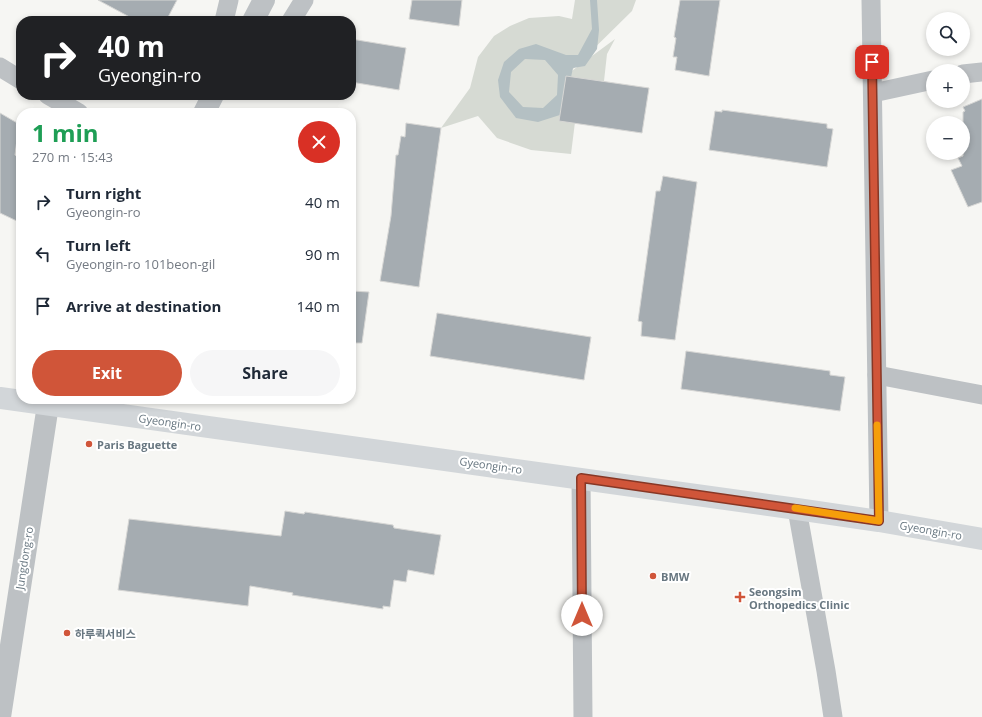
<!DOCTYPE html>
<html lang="en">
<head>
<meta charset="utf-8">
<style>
  :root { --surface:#fff; --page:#f6f6f7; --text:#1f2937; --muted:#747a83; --accent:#d05539 }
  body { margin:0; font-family:"Open Sans","Noto Sans KR",sans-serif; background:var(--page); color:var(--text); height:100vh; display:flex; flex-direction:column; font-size:15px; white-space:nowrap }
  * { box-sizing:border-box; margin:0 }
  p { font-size:13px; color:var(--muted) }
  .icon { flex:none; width:22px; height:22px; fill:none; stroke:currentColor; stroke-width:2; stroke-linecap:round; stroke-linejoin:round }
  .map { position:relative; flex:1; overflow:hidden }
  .details { position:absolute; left:16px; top:108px; width:340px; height:296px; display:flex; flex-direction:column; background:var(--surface); border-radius:16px; box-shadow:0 2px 6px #0003 }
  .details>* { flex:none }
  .hud { position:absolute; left:16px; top:16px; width:340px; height:84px; border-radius:16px; box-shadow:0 2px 6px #0003; background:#202124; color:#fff; overflow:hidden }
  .fabs { position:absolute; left:926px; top:12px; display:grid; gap:8px }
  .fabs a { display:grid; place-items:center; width:44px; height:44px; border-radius:50%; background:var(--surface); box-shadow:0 2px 6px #0003; font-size:20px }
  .pin { position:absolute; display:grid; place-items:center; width:34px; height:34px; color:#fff; margin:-17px; border-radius:8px; box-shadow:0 2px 6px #0006 }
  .me { position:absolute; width:44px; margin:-22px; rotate:0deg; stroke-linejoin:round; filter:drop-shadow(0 0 3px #0008) }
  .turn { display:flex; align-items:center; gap:14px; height:84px; padding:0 16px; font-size:18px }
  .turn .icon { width:52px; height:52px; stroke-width:2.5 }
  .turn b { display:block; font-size:28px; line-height:34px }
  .round { display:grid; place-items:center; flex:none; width:42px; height:42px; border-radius:21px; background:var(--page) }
  .summary { display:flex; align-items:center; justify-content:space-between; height:68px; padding:0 16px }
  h1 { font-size:24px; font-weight:700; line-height:30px; color:#1e9e55 }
  .primary-button { display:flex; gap:8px; margin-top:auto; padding:8px 16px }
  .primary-button a { flex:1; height:46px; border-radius:24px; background:var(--accent); color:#fff; font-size:16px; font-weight:700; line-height:46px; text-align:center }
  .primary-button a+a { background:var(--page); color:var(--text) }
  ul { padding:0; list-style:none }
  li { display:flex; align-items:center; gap:12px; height:52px; padding:0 16px }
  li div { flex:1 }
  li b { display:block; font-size:15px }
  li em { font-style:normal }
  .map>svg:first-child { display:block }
</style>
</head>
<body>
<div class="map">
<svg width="982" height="717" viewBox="0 0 982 717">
  <rect width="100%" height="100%" fill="#f6f6f3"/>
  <path fill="#d6dad3" d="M575 0H636L632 11 569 73 615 39 607 54 604 81 576 80 575 122 571 154 531 150 497 138 478 116 441 128 470 88 478 57 494 36 510 26 529 18 559 16 572 19Z"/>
  <path fill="#b4c0c3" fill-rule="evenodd" d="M590 0H597L599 30 597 49 585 66 573 68 563 114 538 122 516 118 500 97 498 80 504 62 519 49 536 44 566 55H578L592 29ZM525 59 545 60 558 75 557 95 543 108 523 107 509 92 511 72Z"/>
  <g fill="#a5acb1" stroke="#d7d7d5">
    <path d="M98 0H177L166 21H137Z"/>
    <path d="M412 0H462L459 26 409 19Z"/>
    <path d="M680 0H720L709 76 675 70 677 57H673L676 38 674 37Z"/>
    <path d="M351 39 406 48 399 90 351 82Z"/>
    <path d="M566 76 649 88 642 133 559 121Z"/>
    <path d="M982 99V202L968 207 951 170 962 166 958 158 963 156V112L965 111 963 107Z"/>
    <path d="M722 110 827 124V128L833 129 827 167 709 150 715 111 722 112Z"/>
    <path d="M0 113 19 124 15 155 21 159V223L0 213Z"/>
    <path d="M406 123 441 128 419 287 380 281 391 216 396 155H398L401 136 405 137Z"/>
    <path d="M663 176 697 182 675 340 641 336 642 322 638 321 656 191H660Z"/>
    <path d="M351 291 369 292 362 343H351Z"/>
    <path d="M437 313 591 337 584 380 430 356Z"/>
    <path d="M686 351 830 371V375L845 377 840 411 681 389Z"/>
    <path d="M285 511 304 514 305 512 393 525 394 528 441 535 434 575 408 570 406 582 394 580 390 607 383 606V609L292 595 293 593 250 586 248 606 118 590 129 519 281 536Z"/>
  </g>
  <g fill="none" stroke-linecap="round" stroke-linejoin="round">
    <g stroke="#bdc1c4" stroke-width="19">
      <path d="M871 0 879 521"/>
      <path d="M224 21 229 0"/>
      <path d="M291 21 304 0"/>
      <path d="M0 67 21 80"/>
      <path d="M963 74 982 72"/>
      <path d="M873 93 933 80"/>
      <path d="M48 95 79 113"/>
      <path d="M877 375 982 395"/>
      <path d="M581 478 583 717"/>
      <path d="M797 509 826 671 833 717"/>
    </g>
    <g stroke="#bdc1c4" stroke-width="22">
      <path d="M253 21 264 0"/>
      <path d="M204 113 213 95"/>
      <path d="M0 717 48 405 51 399"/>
    </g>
    <path stroke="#d2d6d9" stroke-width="22" d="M0 398 797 509 879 521 982 539"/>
  </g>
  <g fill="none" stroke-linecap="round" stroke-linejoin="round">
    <g stroke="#873725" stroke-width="10">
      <path id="route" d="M582 615 581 478 879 521 872 62"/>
    </g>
    <use href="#route" stroke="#d05539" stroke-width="7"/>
    <path stroke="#f59e0b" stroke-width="7" d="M795 508 879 521 877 425"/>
  </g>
  <g fill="#d05539" stroke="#fff" stroke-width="1.5">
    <circle cx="89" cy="444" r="4"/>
    <circle cx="653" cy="576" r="4"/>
    <path d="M738 591h4v4h4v4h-4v4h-4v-4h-4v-4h4z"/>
    <circle cx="67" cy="633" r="4"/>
  </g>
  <g text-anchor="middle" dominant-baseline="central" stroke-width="4" stroke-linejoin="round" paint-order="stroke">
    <g font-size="11" fill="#687781" stroke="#fff">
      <text transform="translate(170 422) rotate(8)">Gyeongin-ro</text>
      <text transform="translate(491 465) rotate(8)">Gyeongin-ro</text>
      <text transform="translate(931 530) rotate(10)">Gyeongin-ro</text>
      <text transform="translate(24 558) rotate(-81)">Jungdong-ro</text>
    </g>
    <g font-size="11" font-weight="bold" fill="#687781" stroke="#fff" text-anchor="start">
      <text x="97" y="444">Paris Baguette</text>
      <text x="661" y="576">BMW</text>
      <text x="749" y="591">Seongsim<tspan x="749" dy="13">Orthopedics Clinic</tspan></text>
      <text x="75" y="633">하루퀵서비스</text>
    </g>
  </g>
</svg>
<div class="fabs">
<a><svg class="icon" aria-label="search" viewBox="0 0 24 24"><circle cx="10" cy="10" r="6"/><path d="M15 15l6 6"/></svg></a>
<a>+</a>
<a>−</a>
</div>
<div class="pin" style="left:872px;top:62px;background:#d93025"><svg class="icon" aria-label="arrive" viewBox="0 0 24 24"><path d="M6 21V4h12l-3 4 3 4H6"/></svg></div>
<svg class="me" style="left:582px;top:615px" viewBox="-20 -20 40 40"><circle r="19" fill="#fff"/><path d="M0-13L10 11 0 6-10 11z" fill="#d05539"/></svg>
<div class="hud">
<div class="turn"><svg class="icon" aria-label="right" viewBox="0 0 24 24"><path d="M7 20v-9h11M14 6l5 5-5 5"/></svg><div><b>40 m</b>Gyeongin-ro</div></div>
</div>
<section class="details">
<div class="summary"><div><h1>1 min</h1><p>270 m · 15:43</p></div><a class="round" style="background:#d93025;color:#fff"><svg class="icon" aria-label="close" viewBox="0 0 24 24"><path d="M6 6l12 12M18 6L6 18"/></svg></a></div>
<ul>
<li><svg class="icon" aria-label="right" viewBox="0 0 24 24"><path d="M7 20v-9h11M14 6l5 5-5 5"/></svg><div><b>Turn right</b><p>Gyeongin-ro</p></div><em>40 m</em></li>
<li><svg class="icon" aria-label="left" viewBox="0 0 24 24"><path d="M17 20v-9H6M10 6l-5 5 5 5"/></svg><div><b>Turn left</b><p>Gyeongin-ro 101beon-gil</p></div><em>90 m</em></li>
<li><svg class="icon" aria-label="arrive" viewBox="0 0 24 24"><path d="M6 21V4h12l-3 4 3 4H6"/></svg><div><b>Arrive at destination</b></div><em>140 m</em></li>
</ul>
<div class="primary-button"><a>Exit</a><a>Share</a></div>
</section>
</div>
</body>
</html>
